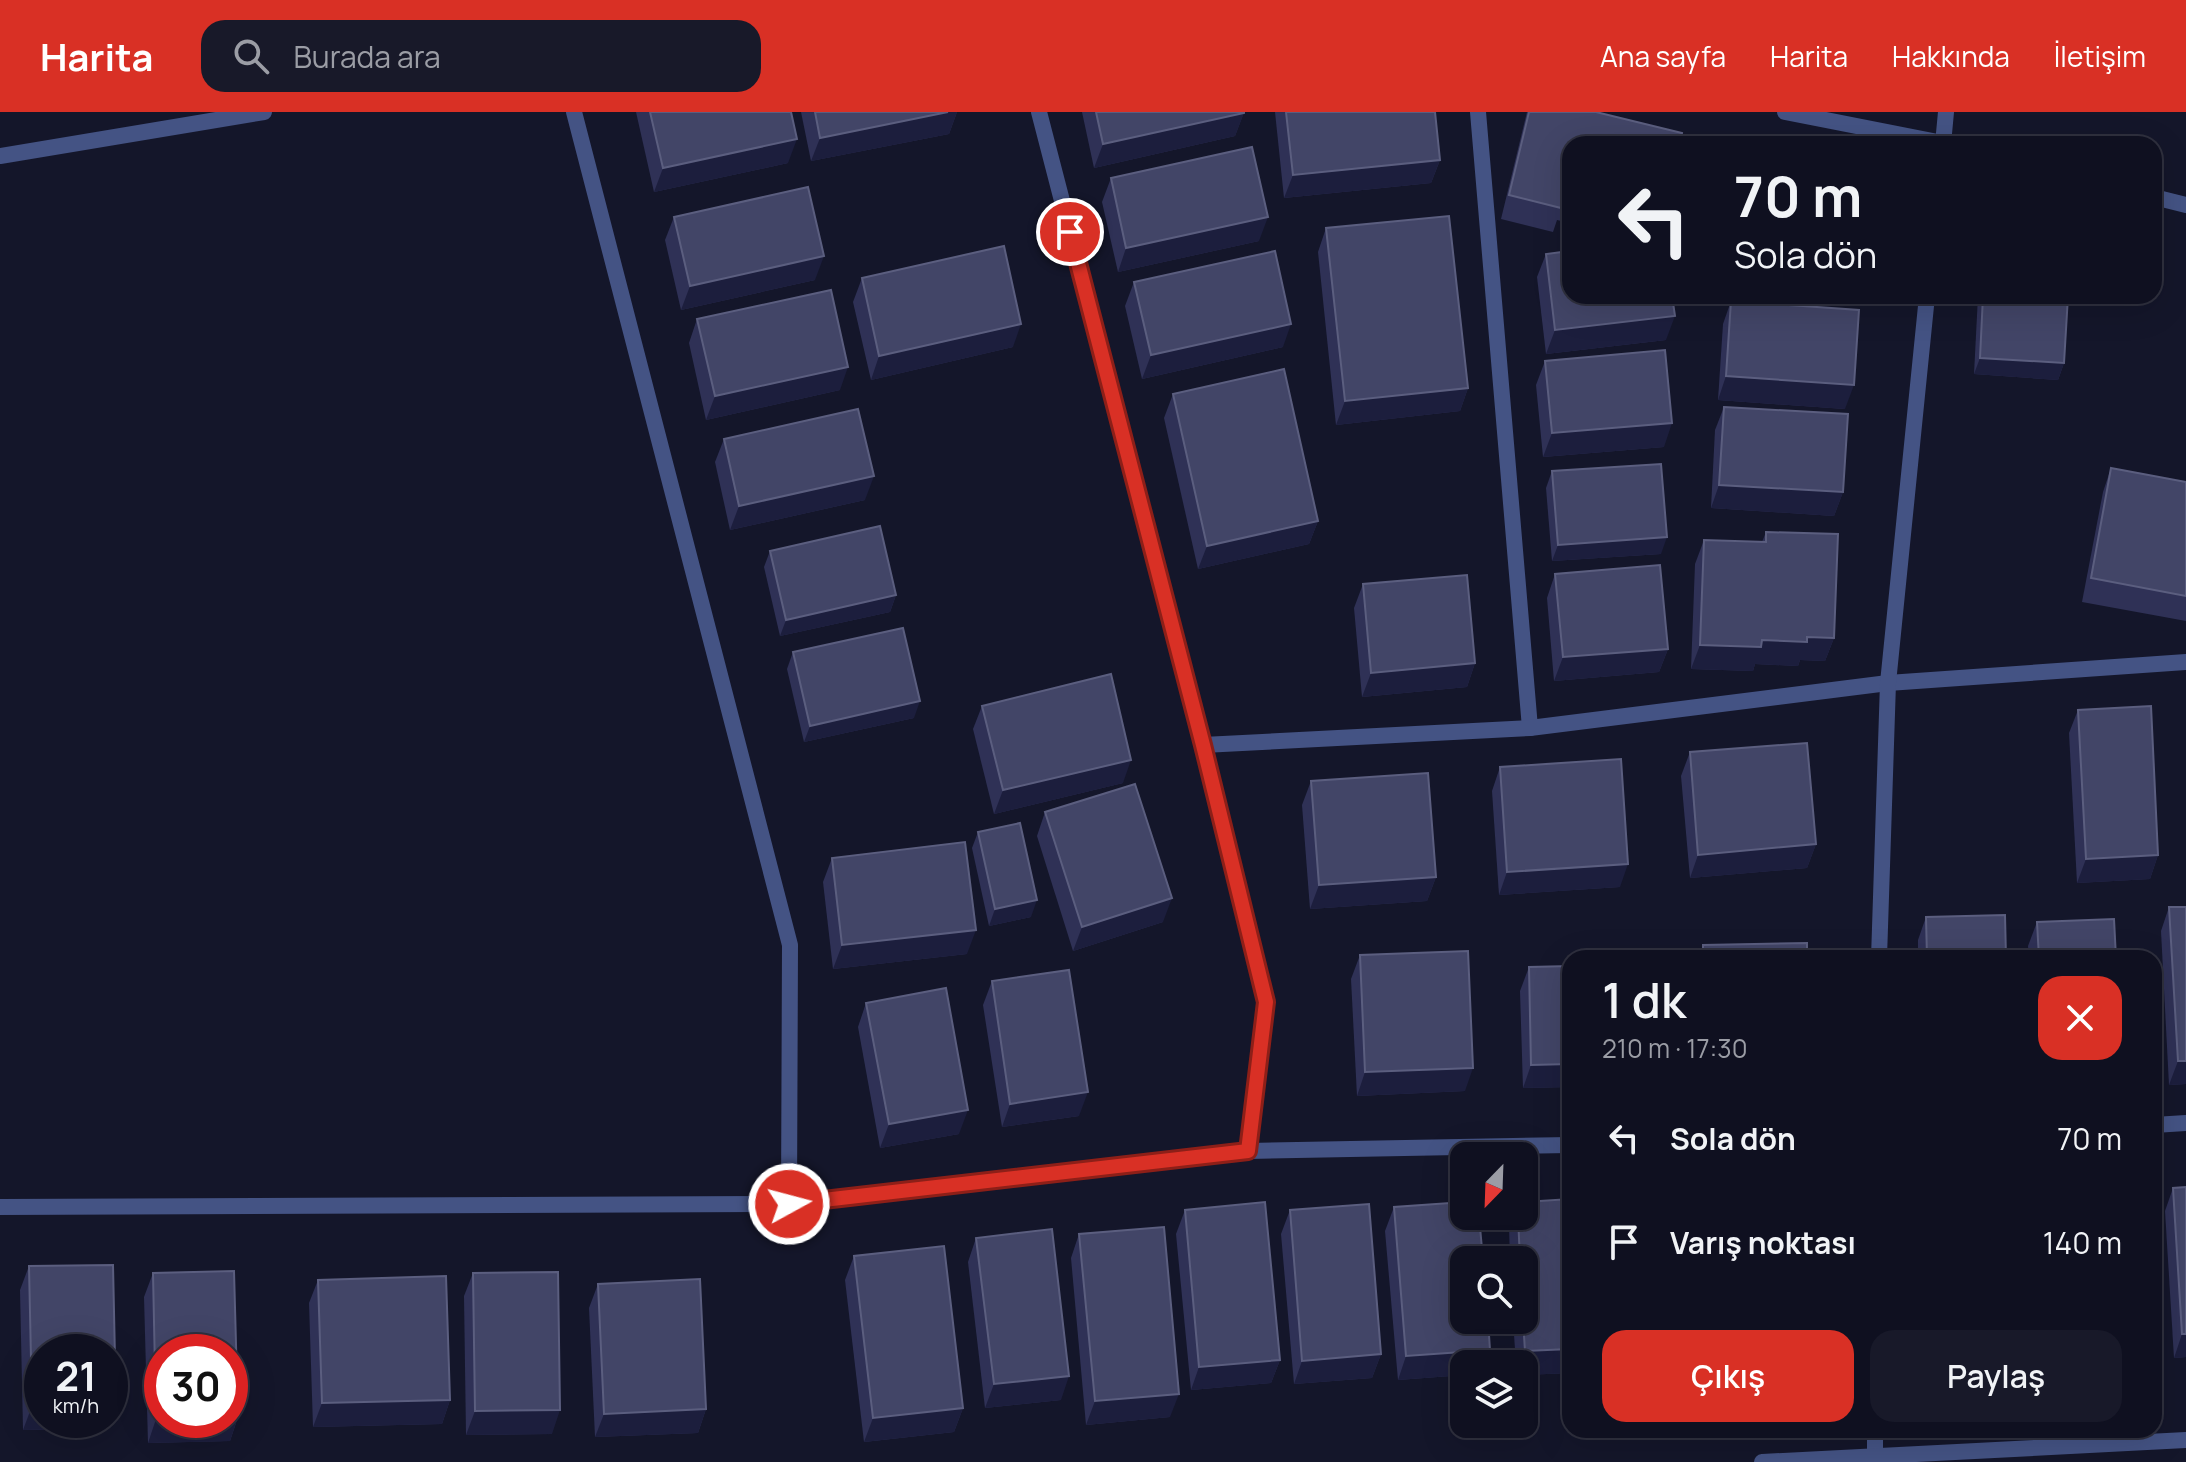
<!DOCTYPE html>
<html lang="tr">
<head>
<meta charset="utf-8">
<style>
  :root { --surface:#0f1020; --page:#181929; --text:#f1f3f6; --muted:#9b9da5; --line:#2f303e; --accent:#d93025 }
  body { margin:0; font-family:Manrope,sans-serif; background:var(--page); color:var(--text); height:100vh; display:flex; flex-direction:column; font-size:30px; white-space:nowrap }
  * { box-sizing:border-box; margin:0 }
  p { font-size:26px; color:var(--muted) }
  .icon { flex:none; width:44px; height:44px; fill:none; stroke:currentColor; stroke-width:2; stroke-linecap:round; stroke-linejoin:round }
  .map { position:relative; flex:1; overflow:hidden }
  .sheet { position:absolute; left:1562px; top:838px; width:600px; height:488px; display:flex; flex-direction:column; background:var(--surface); border-radius:24px; box-shadow:0 8px 32px #0002,0 0 0 2px var(--line) }
  .sheet>* { flex:none }
  .hud { position:absolute; left:1562px; top:24px; width:600px; height:168px; border-radius:24px; box-shadow:0 8px 32px #0002,0 0 0 2px var(--line); background:#0f1020; color:var(--text); overflow:hidden }
  .needle { width:52px; rotate:203deg }
  .buttons { position:absolute; left:1450px; top:1030px; display:grid; gap:16px }
  .buttons a { display:grid; place-items:center; width:88px; height:88px; border-radius:16px; background:var(--surface); box-shadow:0 8px 32px #0002,0 0 0 2px var(--line); font-size:40px }
  .speed { position:absolute; left:24px; top:1222px; display:flex; gap:16px; font-size:40px; font-weight:700; text-align:center }
  .speed>* { display:grid; place-content:center; width:104px; height:104px; border-radius:50%; background:var(--surface); box-shadow:0 8px 32px #0002,0 0 0 2px var(--line); line-height:1 }
  .speed small { font-size:20px; font-weight:400 }
  .speed .limit { border:12px solid #d22; background:#fff; color:#111 }
  .pin { position:absolute; display:grid; place-items:center; width:68px; height:68px; color:#fff; margin:-34px; border:4px solid #fff; border-radius:50%; box-shadow:0 2px 8px #0007 }
  .me { position:absolute; width:88px; margin:-44px; rotate:83deg; stroke-linejoin:round; filter:drop-shadow(0 0 6px #0008) }
  .turn { display:flex; align-items:center; gap:28px; height:168px; padding:0 40px; font-size:36px }
  .turn .icon { width:104px; height:104px; stroke-width:2.5 }
  .turn b { display:block; font-size:56px; line-height:68px }
  .round { display:grid; place-items:center; flex:none; width:84px; height:84px; border-radius:24px; background:var(--page) }
  .head { display:flex; align-items:center; justify-content:space-between; height:136px; padding:0 40px }
  h1 { font-size:48px; font-weight:600; line-height:60px }
  .action { display:flex; gap:16px; margin-top:auto; padding:16px 40px }
  .action a { flex:1; height:92px; border-radius:24px; background:var(--accent); color:#fff; font-size:32px; font-weight:600; line-height:92px; text-align:center }
  .action a+a { background:var(--page); color:var(--text) }
  ul { padding:0; list-style:none }
  li { display:flex; align-items:center; gap:24px; height:104px; padding:0 40px }
  li div { flex:1 }
  li b { display:block; font-size:30px }
  li em { font-style:normal }
  header { display:flex; align-items:center; gap:48px; box-sizing:border-box; height:112px; padding:0 40px; background:var(--accent); color:#fff }
  header strong { font-size:38px }
  nav { display:flex; gap:44px; margin-inline-start:auto; font-size:28px }
  .search { width:560px; height:72px; background:var(--page); display:flex; align-items:center; gap:20px; box-sizing:border-box; padding:0 28px; border-radius:24px; color:var(--muted); font-size:30px }
  .map>svg:first-child { display:block }
</style>
</head>
<body>
<header>
<strong>Harita</strong>
<div class="search"><svg class="icon" aria-label="search" viewBox="0 0 24 24"><circle cx="10" cy="10" r="6"/><path d="M15 15l6 6"/></svg>Burada ara</div>
<nav><a>Ana sayfa</a><a>Harita</a><a>Hakkında</a><a>İletişim</a></nav>
</header>
<div class="map">
<svg width="2186" height="1350" viewBox="0 0 2186 1350">
  <rect width="100%" height="100%" fill="#14162a"/>
  <g fill="none" stroke-linecap="round" stroke-linejoin="round">
    <g stroke="#445384" stroke-width="16">
      <path d="M574 0 790 833 789 1092"/>
      <path d="M1039 0 1203 633 1266 890 1248 1039"/>
      <path d="M1478 0 1530 616"/>
      <path d="M1785 0 1948 32"/>
      <path d="M1943 32 1946 0"/>
      <path d="M0 44 264 0"/>
      <path d="M2154 85 2186 93"/>
      <path d="M1203 633 1530 616 1888 571 2186 550"/>
      <path d="M1879 846 1888 571 1927 184"/>
      <path d="M2154 1013 2186 1011"/>
      <path d="M0 1095 789 1092 1248 1039 1570 1033"/>
      <path d="M1875 1318V1344"/>
      <path d="M1762 1350 2186 1328"/>
    </g>
  </g>
  <g fill="#2f3156">
    <path d="M636 0H791L788 51 654 80Z"/>
    <path d="M801 0H957L949 22 811 49Z"/>
    <path d="M1082 0H1244L1235 24 1094 56Z"/>
    <path d="M1275 0H1435L1440 48 1431 71 1284 86Z"/>
    <path d="M1527 0H1596L1570 32V111L1557 108 1553 120 1501 107Z"/>
    <path d="M1111 66 1259 129 1118 160 1102 90Z"/>
    <path d="M674 105 815 168 681 198 665 128Z"/>
    <path d="M1326 116 1468 276 1460 299 1336 313 1318 140Z"/>
    <path d="M1546 142 1666 228 1546 242 1537 165Z"/>
    <path d="M862 166 1013 235 871 268 853 190Z"/>
    <path d="M1134 170 1283 235 1142 267 1125 194Z"/>
    <path d="M1978 184H2068L2064 251 2058 268 1974 262Z"/>
    <path d="M1731 189 1845 297 1718 288 1723 212Z"/>
    <path d="M697 207 840 278 706 308 689 231Z"/>
    <path d="M1545 249 1664 335 1543 345 1536 273Z"/>
    <path d="M1173 282 1318 409 1309 432 1198 457 1164 306Z"/>
    <path d="M1724 295 1843 380 1834 404 1711 396 1715 318Z"/>
    <path d="M724 327 865 388 730 418 715 350Z"/>
    <path d="M2111 356 2186 370V509L2082 490 2103 380Z"/>
    <path d="M1552 359 1661 442 1552 449 1546 376Z"/>
    <path d="M1766 420 1834 526 1825 549 1800 548 1798 554 1755 552 1753 559 1691 557 1695 452 1704 428 1762 430Z"/>
    <path d="M770 439 896 483 890 500 780 524 764 455Z"/>
    <path d="M1555 462 1668 537 1659 560 1554 569 1547 486Z"/>
    <path d="M1363 472 1475 551 1467 575 1362 585 1354 496Z"/>
    <path d="M793 540 914 606 804 630 787 557Z"/>
    <path d="M982 594 1123 671 994 702 973 617Z"/>
    <path d="M2078 598 2158 743 2150 767 2077 771 2069 621Z"/>
    <path d="M1690 640 1816 732 1807 756 1690 766 1681 664Z"/>
    <path d="M1500 655 1620 775 1499 783 1492 679Z"/>
    <path d="M1311 669 1436 765 1427 789 1310 797 1302 693Z"/>
    <path d="M1045 700 1163 810 1073 839 1037 724Z"/>
    <path d="M978 720 1031 805 989 814 972 736Z"/>
    <path d="M832 746 967 842 833 857 823 770Z"/>
    <path d="M2169 795H2186V972L2169 973 2161 819Z"/>
    <path d="M1926 805 2006 846H1918V828Z"/>
    <path d="M2037 810 2116 846H2029L2028 834Z"/>
    <path d="M1703 833 1807 846H1698Z"/>
    <path d="M1360 843 1465 979 1357 984 1351 867Z"/>
    <path d="M1570 854V975L1523 976 1520 879 1529 855Z"/>
    <path d="M992 869 1079 1004 1002 1015 983 893Z"/>
    <path d="M866 891 959 1022 880 1036 858 915Z"/>
    <path d="M2173 1076 2186 1245 2174 1246 2165 1099Z"/>
    <path d="M1570 1087V1261L1524 1263V1252H1516L1513 1208H1524V1148H1510L1509 1114 1512 1104H1524Z"/>
    <path d="M1394 1095 1464 1252V1263L1398 1268 1385 1119Z"/>
    <path d="M1185 1098 1280 1248 1271 1271 1191 1278 1176 1122Z"/>
    <path d="M1290 1098 1381 1242 1372 1266 1294 1272 1281 1122Z"/>
    <path d="M1079 1122 1170 1305 1086 1313 1071 1146Z"/>
    <path d="M976 1126 1061 1288 985 1296 968 1150Z"/>
    <path d="M854 1144 963 1296 954 1320 864 1330 845 1168Z"/>
    <path d="M29 1154 108 1316 23 1318 20 1178Z"/>
    <path d="M153 1161 238 1305 230 1329 148 1331 144 1185Z"/>
    <path d="M473 1161 552 1322 466 1323 464 1184Z"/>
    <path d="M318 1168 450 1288 442 1312 313 1315 309 1191Z"/>
    <path d="M598 1172 706 1297 698 1321 595 1325 589 1196Z"/>
  </g>
  <g fill="#1c1e3d">
    <path d="M948 0H957L949 22 811 49 820 26Z"/>
    <path d="M1244 1 1235 24 1094 56 1103 32Z"/>
    <path d="M797 27 788 51 654 80 663 56Z"/>
    <path d="M1440 48 1431 71 1284 86 1293 63Z"/>
    <path d="M1268 105 1259 129 1118 160 1126 136Z"/>
    <path d="M824 144 815 168 681 198 690 174Z"/>
    <path d="M1675 204 1666 228 1546 242 1555 218Z"/>
    <path d="M1021 212 1013 235 871 268 879 244Z"/>
    <path d="M1291 212 1283 235 1142 267 1151 243Z"/>
    <path d="M1980 246 2064 251 2058 268 1974 262Z"/>
    <path d="M848 255 840 278 706 308 715 284Z"/>
    <path d="M1726 264 1854 273 1845 297 1718 288Z"/>
    <path d="M1468 276 1460 299 1336 313 1345 289Z"/>
    <path d="M1672 311 1664 335 1543 345 1552 321Z"/>
    <path d="M874 364 865 388 730 418 739 394Z"/>
    <path d="M1719 373 1843 380 1834 404 1711 396Z"/>
    <path d="M1318 409 1309 432 1198 457 1207 434Z"/>
    <path d="M1667 425 1661 442 1552 449 1558 433Z"/>
    <path d="M896 483 890 500 780 524 786 508Z"/>
    <path d="M1807 525 1834 526 1825 549 1800 548 1798 554 1755 552 1753 559 1691 557 1700 533Z"/>
    <path d="M1668 537 1659 560 1554 569 1563 545Z"/>
    <path d="M1475 551 1467 575 1362 585 1371 561Z"/>
    <path d="M920 589 914 606 804 630 810 614Z"/>
    <path d="M1131 648 1123 671 994 702 1003 678Z"/>
    <path d="M1816 732 1807 756 1690 766 1698 743Z"/>
    <path d="M2158 743 2150 767 2077 771 2086 747Z"/>
    <path d="M1628 752 1620 775 1499 783 1507 760Z"/>
    <path d="M1436 765 1427 789 1310 797 1319 773Z"/>
    <path d="M1172 786 1163 810 1073 839 1082 815Z"/>
    <path d="M1037 788 1031 805 989 814 995 797Z"/>
    <path d="M976 818 967 842 833 857 842 833Z"/>
    <path d="M2178 949H2186V972L2169 973Z"/>
    <path d="M1570 952V975L1523 976 1531 953Z"/>
    <path d="M1473 956 1465 979 1357 984 1365 960Z"/>
    <path d="M1088 980 1079 1004 1002 1015 1010 992Z"/>
    <path d="M968 998 959 1022 880 1036 889 1012Z"/>
    <path d="M2182 1222H2186V1245L2174 1246Z"/>
    <path d="M1570 1237V1261L1524 1263V1252H1520L1525 1239Z"/>
    <path d="M1490 1238 1485 1252H1464V1263L1398 1268 1406 1244Z"/>
    <path d="M1381 1242 1372 1266 1294 1272 1302 1249Z"/>
    <path d="M1280 1248 1271 1271 1191 1278 1199 1255Z"/>
    <path d="M1069 1264 1061 1288 985 1296 994 1272Z"/>
    <path d="M1179 1282 1170 1305 1086 1313 1095 1289Z"/>
    <path d="M450 1288 442 1312 313 1315 322 1291Z"/>
    <path d="M110 1293H116L108 1316 23 1318 32 1294H42V1308H110Z"/>
    <path d="M963 1296 954 1320 864 1330 873 1306Z"/>
    <path d="M706 1297 698 1321 595 1325 604 1302Z"/>
    <path d="M560 1298 552 1322 466 1323 475 1299Z"/>
    <path d="M238 1305 230 1329 148 1331 156 1307 230 1308V1306Z"/>
  </g>
  <g fill="#424567" stroke="#5b5e7f" stroke-width="2">
    <path d="M650 0H791L797 27 663 56Z"/>
    <path d="M815 0H948L820 26Z"/>
    <path d="M1096 0H1244V1L1103 32Z"/>
    <path d="M1286 0H1435L1440 48 1293 63Z"/>
    <path d="M1529 0H1596L1682 21 1680 32H1570V85L1565 84 1561 96 1509 83Z"/>
    <path d="M1252 35 1268 105 1126 136 1111 66Z"/>
    <path d="M808 75 824 144 690 174 674 105Z"/>
    <path d="M1449 104 1468 276 1345 289 1326 116Z"/>
    <path d="M1004 134 1021 212 879 244 862 166Z"/>
    <path d="M1275 139 1291 212 1151 243 1134 170Z"/>
    <path d="M1570 139V184H1672L1675 204 1555 218 1546 142Z"/>
    <path d="M831 178 848 255 715 284 697 207Z"/>
    <path d="M1983 184H2068L2064 251 1980 246Z"/>
    <path d="M1731 189 1859 198 1854 273 1726 264Z"/>
    <path d="M1665 238 1672 311 1552 321 1545 249Z"/>
    <path d="M1284 257 1318 409 1207 434 1173 282Z"/>
    <path d="M1724 295 1848 302 1843 380 1719 373Z"/>
    <path d="M858 297 874 364 739 394 724 327Z"/>
    <path d="M1661 352 1667 425 1558 433 1552 359Z"/>
    <path d="M2111 356 2186 370V484L2091 466Z"/>
    <path d="M880 414 896 483 786 508 770 439Z"/>
    <path d="M1766 420 1838 422 1834 526 1807 525V530L1762 528 1761 535 1700 533 1704 428 1766 430Z"/>
    <path d="M1660 453 1668 537 1563 545 1555 462Z"/>
    <path d="M1467 463 1475 551 1371 561 1363 472Z"/>
    <path d="M903 516 920 589 810 614 793 540Z"/>
    <path d="M1111 562 1131 648 1003 678 982 594Z"/>
    <path d="M2151 594 2158 743 2086 747 2078 598Z"/>
    <path d="M1807 631 1816 732 1698 743 1690 640Z"/>
    <path d="M1621 647 1628 752 1507 760 1500 655Z"/>
    <path d="M1428 661 1436 765 1319 773 1311 669Z"/>
    <path d="M1135 672 1172 786 1082 815 1045 700Z"/>
    <path d="M1020 711 1037 788 995 797 978 720Z"/>
    <path d="M965 730 976 818 842 833 832 746Z"/>
    <path d="M2169 795H2186V949H2178Z"/>
    <path d="M2005 803 2006 846H1927L1926 805Z"/>
    <path d="M2114 807 2116 846H2039L2037 810Z"/>
    <path d="M1807 831V846H1703V833Z"/>
    <path d="M1468 839 1473 956 1365 960 1360 843Z"/>
    <path d="M1570 854V952L1531 953 1529 855Z"/>
    <path d="M1069 858 1088 980 1010 992 992 869Z"/>
    <path d="M946 876 968 998 889 1012 866 891Z"/>
    <path d="M2186 1075V1222H2182L2173 1076Z"/>
    <path d="M1570 1087V1237L1525 1239 1523 1208 1524 1148H1520L1518 1104H1524V1090Z"/>
    <path d="M1265 1090 1280 1248 1199 1255 1185 1098Z"/>
    <path d="M1464 1090V1104H1479L1483 1148H1464V1208H1488L1490 1238 1406 1244 1394 1095Z"/>
    <path d="M1369 1092 1381 1242 1302 1249 1290 1098Z"/>
    <path d="M1164 1115 1179 1282 1095 1289 1079 1122Z"/>
    <path d="M1052 1117 1069 1264 994 1272 976 1126Z"/>
    <path d="M944 1134 963 1296 873 1306 854 1144Z"/>
    <path d="M113 1153 116 1293H110V1240H42V1294H32L29 1154Z"/>
    <path d="M234 1159 238 1305 230 1306V1240H162V1307H156L153 1161Z"/>
    <path d="M558 1160 560 1298 475 1299 473 1161Z"/>
    <path d="M446 1164 450 1288 322 1291 318 1168Z"/>
    <path d="M700 1167 706 1297 604 1302 598 1172Z"/>
  </g>
  <g fill="none" stroke-linecap="round" stroke-linejoin="round">
    <g stroke="#8d1f18" stroke-width="20">
      <path id="route" d="M789 1092 1248 1039 1266 890 1203 633 1070 120"/>
    </g>
    <use href="#route" stroke="#d93025" stroke-width="14"/>
  </g>
</svg>
<div class="buttons">
<a><svg class="needle" viewBox="-14 -14 28 28"><path d="M0-13l5 13h-10z" fill="#e53935"/><path d="M0 13l5-13h-10z" fill="#9b9da5"/></svg></a>
<a><svg class="icon" aria-label="search" viewBox="0 0 24 24"><circle cx="10" cy="10" r="6"/><path d="M15 15l6 6"/></svg></a>
<a><svg class="icon" aria-label="layers" viewBox="0 0 24 24"><path d="M12 4l9 5-9 5-9-5zM3 14l9 5 9-5"/></svg></a>
</div>
<div class="speed"><div>21<small>km/h</small></div><div class="limit">30</div></div>
<div class="pin" style="left:1070px;top:120px;background:#d93025"><svg class="icon" aria-label="arrive" viewBox="0 0 24 24"><path d="M6 21V4h12l-3 4 3 4H6"/></svg></div>
<svg class="me" style="left:789px;top:1092px" viewBox="-20 -20 40 40"><circle r="17" fill="#d93025" stroke="#fff" stroke-width="3"/><path d="M0-11L8 9 0 5-8 9z" fill="#fff"/></svg>
<div class="hud">
<div class="turn"><svg class="icon" aria-label="left" viewBox="0 0 24 24"><path d="M17 20v-9H6M10 6l-5 5 5 5"/></svg><div><b>70 m</b>Sola dön</div></div>
</div>
<section class="sheet">
<div class="head"><div><h1>1 dk</h1><p>210 m · 17:30</p></div><a class="round" style="background:#d93025;color:#fff"><svg class="icon" aria-label="close" viewBox="0 0 24 24"><path d="M6 6l12 12M18 6L6 18"/></svg></a></div>
<ul>
<li><svg class="icon" aria-label="left" viewBox="0 0 24 24"><path d="M17 20v-9H6M10 6l-5 5 5 5"/></svg><div><b>Sola dön</b></div><em>70 m</em></li>
<li><svg class="icon" aria-label="arrive" viewBox="0 0 24 24"><path d="M6 21V4h12l-3 4 3 4H6"/></svg><div><b>Varış noktası</b></div><em>140 m</em></li>
</ul>
<div class="action"><a>Çıkış</a><a>Paylaş</a></div>
</section>
</div>
</body>
</html>
